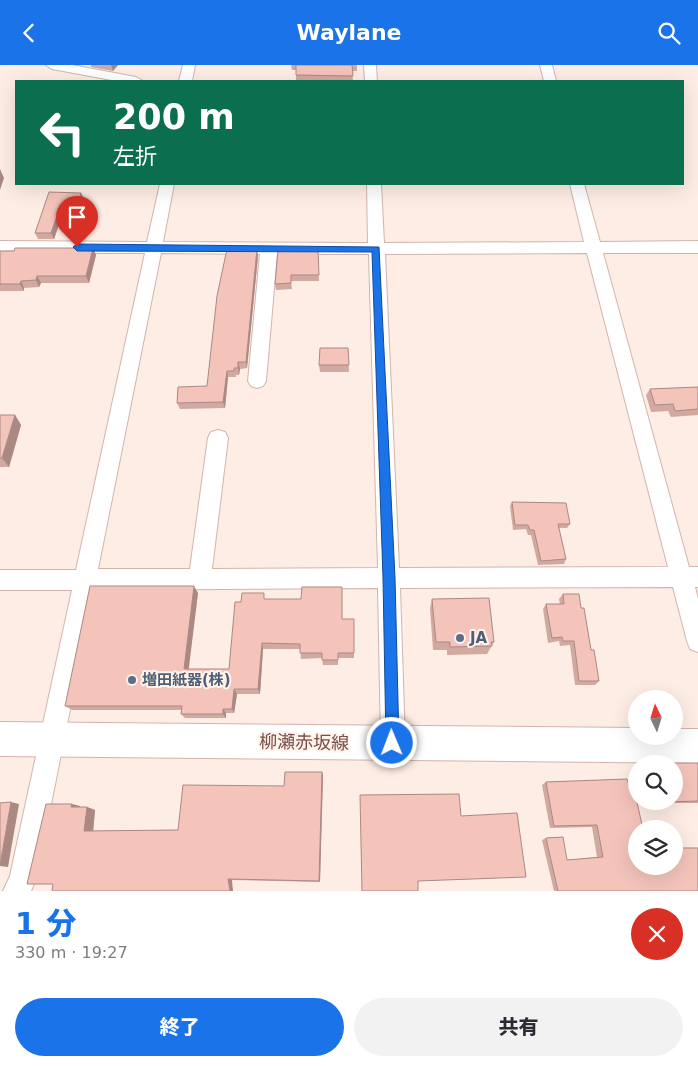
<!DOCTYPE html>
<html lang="ja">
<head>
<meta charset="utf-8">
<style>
  :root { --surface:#fff; --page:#f2f2f3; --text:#2b2b33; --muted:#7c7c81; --accent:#1a73e8 }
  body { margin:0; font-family:"DejaVu Sans","Noto Sans JP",sans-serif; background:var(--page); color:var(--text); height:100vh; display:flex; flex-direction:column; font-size:19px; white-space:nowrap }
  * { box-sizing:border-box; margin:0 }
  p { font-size:16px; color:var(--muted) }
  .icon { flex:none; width:28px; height:28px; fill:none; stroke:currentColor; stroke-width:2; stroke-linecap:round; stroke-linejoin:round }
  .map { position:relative; height:826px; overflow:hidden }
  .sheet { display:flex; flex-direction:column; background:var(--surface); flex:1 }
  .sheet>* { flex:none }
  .top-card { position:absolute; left:15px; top:15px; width:669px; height:105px; border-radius:0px; box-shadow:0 5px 20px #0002; background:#0b6e4f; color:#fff; overflow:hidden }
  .needle { width:32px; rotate:356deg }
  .tools { position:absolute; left:628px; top:625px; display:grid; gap:10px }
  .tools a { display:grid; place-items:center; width:55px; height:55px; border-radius:50%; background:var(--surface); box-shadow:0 5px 20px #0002; font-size:25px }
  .pin { position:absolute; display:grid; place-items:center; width:42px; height:42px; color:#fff; margin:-51px -21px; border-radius:50% 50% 50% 0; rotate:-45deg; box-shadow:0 0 5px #0007 }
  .pin .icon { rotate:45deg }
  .me { position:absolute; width:55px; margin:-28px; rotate:359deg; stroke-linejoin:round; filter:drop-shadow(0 0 4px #0008) }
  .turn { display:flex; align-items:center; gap:18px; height:105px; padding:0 15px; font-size:22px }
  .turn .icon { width:65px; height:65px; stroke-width:2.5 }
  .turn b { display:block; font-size:35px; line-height:42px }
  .round { display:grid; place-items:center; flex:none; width:52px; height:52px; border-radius:26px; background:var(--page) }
  .headline { display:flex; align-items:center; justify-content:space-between; height:85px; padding:0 15px }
  h1 { font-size:30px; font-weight:800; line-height:38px; color:var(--accent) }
  .action { display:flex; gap:10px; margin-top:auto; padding:10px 15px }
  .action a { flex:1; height:58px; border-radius:30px; background:var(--accent); color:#fff; font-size:20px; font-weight:800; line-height:58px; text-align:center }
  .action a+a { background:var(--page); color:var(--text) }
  header { display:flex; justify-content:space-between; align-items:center; height:65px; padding:0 15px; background:var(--accent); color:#fff; font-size:22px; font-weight:800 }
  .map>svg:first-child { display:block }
</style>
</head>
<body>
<header><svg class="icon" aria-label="back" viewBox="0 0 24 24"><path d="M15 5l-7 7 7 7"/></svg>Waylane<svg class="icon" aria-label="search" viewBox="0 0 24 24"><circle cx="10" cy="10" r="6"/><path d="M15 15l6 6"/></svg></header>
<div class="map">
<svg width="698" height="826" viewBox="0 0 698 826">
  <rect width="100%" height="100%" fill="#fdede4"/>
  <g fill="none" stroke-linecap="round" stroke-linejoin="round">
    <g stroke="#d1b5ac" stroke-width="2">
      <g id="street">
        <path d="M46 0H72L136 12 143 16H117L52 4Z"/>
        <path d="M183 0H195L192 16H179Z"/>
        <path d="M364 0H376L377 16H365Z"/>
        <path d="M540 0H552L556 16H544Z"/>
        <path d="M160 119H174L163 177 368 178 367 119H381L384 178 584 177 570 119H584L600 177 698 176V188H603L689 502H698V522H695L698 534V587L690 584 687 576 673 522 400 523 405 678 402 687 393 690 384 687 381 678 378 523 94 525 36 814 31 826H3L10 811 72 525H0V505H76L145 188H0V176L147 177ZM161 188 260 189 248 316 251 321 257 323 263 321 266 316 277 189H369L378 503 212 504 228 373 225 367 218 365 211 367 208 373 190 504H98ZM587 188 668 502 399 503 385 189Z"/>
      </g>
    </g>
    <g stroke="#d4b3aa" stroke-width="2">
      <path id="secondary" d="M0 657 636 663V671H674V664H698V698L0 691Z"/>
    </g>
    <use href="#street" fill="#fff" fill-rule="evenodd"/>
    <use href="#secondary" fill="#fff" fill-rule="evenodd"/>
  </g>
  <g fill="#d2a9a1">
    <path d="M91 0H118L113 6 91 2Z"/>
    <path d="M291 0H357V6H352L353 16H296V5H292Z"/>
    <path d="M81 128 84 134 76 156 60 157 54 174H38L35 168Z"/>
    <path d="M93 183 96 190 89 218H41L39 222 24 223V226H0V186Z"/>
    <path d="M318 185 319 216H291L292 224 276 225 275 219Z"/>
    <path d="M258 191 247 303 240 304 239 310H236V312H228L225 343 180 344 177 338 207 321Z"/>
    <path d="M348 283 349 307H320L319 300Z"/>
    <path d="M698 322V350L671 352 668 346 651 347 646 330 650 324Z"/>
    <path d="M0 350H15L21 360 9 402H0Z"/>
    <path d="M512 437 570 459 567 463H559L566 494 564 499 538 500 531 470H528L526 464 513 465 510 441Z"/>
    <path d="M198 528 188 604H229L241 537 266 534 342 554H354V593H338V600H323L322 593 301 594 300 584H263L260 629H237L234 648H226V653H185L181 649 182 645H72L65 641Z"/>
    <path d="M563 529 581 543 599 616 595 620H575L570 580 560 581 559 576 548 578 543 544 546 539H560L559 534Z"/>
    <path d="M432 534 494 577 487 589 447 590V585H433L430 543Z"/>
    <path d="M656 698H698V738H658L657 736H674V699H655Z"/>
    <path d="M323 710 320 817 232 815 53 819H27L72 739 80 742H87L95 745 93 766 178 765 284 721Z"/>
    <path d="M627 714 636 801 698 826H554L542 775 546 773 567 795 597 792 592 762 550 763 542 720 546 717Z"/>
  </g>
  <g fill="#ab8983">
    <path d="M111 0H118L113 6Z"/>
    <path d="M0 104 4 113 0 125Z"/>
    <path d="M81 128 84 134 76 156 74 150Z"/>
    <path d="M57 151 60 157 54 174 51 168Z"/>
    <path d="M93 183 96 190 89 218 86 211Z"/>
    <path d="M257 184 258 191 247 303 246 297Z"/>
    <path d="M37 211 41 218 39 222 36 215Z"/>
    <path d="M21 216 24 223V226L20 219Z"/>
    <path d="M238 297 240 304 239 310 238 303Z"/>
    <path d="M227 306 228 312 225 343 223 337Z"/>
    <path d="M15 350 21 360 9 402 2 393Z"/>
    <path d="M194 521 198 528 188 610 184 604Z"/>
    <path d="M262 578 263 584 260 629 258 624Z"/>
    <path d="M234 624 237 629 234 648 232 644Z"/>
    <path d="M223 644 226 648V653L223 649Z"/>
    <path d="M322 707 323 710 320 817 319 816Z"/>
    <path d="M11 737 19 739 8 802 0 801Z"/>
    <path d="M72 739 80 741V745L71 742Z"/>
    <path d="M87 742 95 745 93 768 84 766Z"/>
    <path d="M228 814 232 815 233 826H230Z"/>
  </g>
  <g fill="#f4c4bb" stroke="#ab8983">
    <path d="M296 0H352L353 11 296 10Z"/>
    <path d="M49 127 81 128 74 150 57 151 51 168H35Z"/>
    <path d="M15 183H93L86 211H37L36 215 21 216 20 219H0V186H14Z"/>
    <path d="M227 184H257L246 297H238V303H234V306H227L223 337 177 338 178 322 207 321 217 231Z"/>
    <path d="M278 185H318L319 210H291V218L275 219Z"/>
    <path d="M320 283H348L349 300H319Z"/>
    <path d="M698 322V344L675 346 673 339 655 340 650 324Z"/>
    <path d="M0 350H15L2 393H0Z"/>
    <path d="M512 437 566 438 570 459H558L566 494 541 496 534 465H530L528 460H515Z"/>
    <path d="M90 521H194L184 604H229L235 537H241L242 528H264V534H301L302 522H342V554H354V588H338V595H322V588H300V579L262 578 258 624H234L232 644H223V649H181L182 641H65Z"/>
    <path d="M563 529H579L581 543H584L591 585H594L599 616H579L574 576H563L562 572 552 573 546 539H564Z"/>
    <path d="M489 533 494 577H491L492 581 450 582V577H436L432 534Z"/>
    <path d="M656 698H698V736L664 737 674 736V699Z"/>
    <path d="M285 707H322L319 816 228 814 230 826H52L53 819H27L46 739H72L71 742H87L84 766 178 765 183 720 284 721Z"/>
    <path d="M627 714 630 724H634L643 764H636V801H674V783H698V826H558L546 773 563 772 567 795 603 792 597 760 554 761 546 717Z"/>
    <path d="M459 729 461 751 517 748 526 812 418 816V826H362L360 730Z"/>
    <path d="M11 737 0 800V738Z"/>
  </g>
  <path fill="#1a73e8" stroke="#114b97" d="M77 179 379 182 395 513 399 678 397 683 392 685 388 683 386 678 383 513 372 187 77 186 73 182Z"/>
  <g fill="#5c6f8a" stroke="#fff3eb" stroke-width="2">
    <circle cx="460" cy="573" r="5"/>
    <circle cx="132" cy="615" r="5"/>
  </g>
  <g text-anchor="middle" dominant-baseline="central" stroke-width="4" stroke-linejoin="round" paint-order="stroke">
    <g font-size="15" font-weight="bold" fill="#4e5e75" stroke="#fff3eb" text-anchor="start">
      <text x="470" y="573">JA</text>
      <text x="142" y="615">増田紙器(株)</text>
    </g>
    <g font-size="18" fill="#774e48" stroke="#fff3eb">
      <text transform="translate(304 677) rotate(1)">柳瀬赤坂線</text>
    </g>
  </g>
</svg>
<div class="tools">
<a><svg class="needle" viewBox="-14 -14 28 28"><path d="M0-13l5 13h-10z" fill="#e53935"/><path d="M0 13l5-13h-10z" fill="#7c7c81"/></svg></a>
<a><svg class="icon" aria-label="search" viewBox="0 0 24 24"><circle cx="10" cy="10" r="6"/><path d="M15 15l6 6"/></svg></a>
<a><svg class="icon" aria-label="layers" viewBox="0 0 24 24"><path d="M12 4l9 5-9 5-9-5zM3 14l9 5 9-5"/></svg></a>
</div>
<div class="pin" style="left:77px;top:182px;background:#d93025"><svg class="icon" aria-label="arrive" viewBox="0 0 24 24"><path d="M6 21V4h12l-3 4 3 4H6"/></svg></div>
<svg class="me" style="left:392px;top:678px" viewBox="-20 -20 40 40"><circle r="17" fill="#1a73e8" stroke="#fff" stroke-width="3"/><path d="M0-11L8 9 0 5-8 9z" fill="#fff"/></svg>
<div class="top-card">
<div class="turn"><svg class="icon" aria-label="left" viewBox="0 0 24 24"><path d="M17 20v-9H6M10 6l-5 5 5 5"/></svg><div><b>200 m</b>左折</div></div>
</div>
</div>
<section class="sheet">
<div class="headline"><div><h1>1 分</h1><p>330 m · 19:27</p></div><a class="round" style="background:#d93025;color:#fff"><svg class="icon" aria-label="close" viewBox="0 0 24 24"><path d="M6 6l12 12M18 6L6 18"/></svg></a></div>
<div class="action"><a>終了</a><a>共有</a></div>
</section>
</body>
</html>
